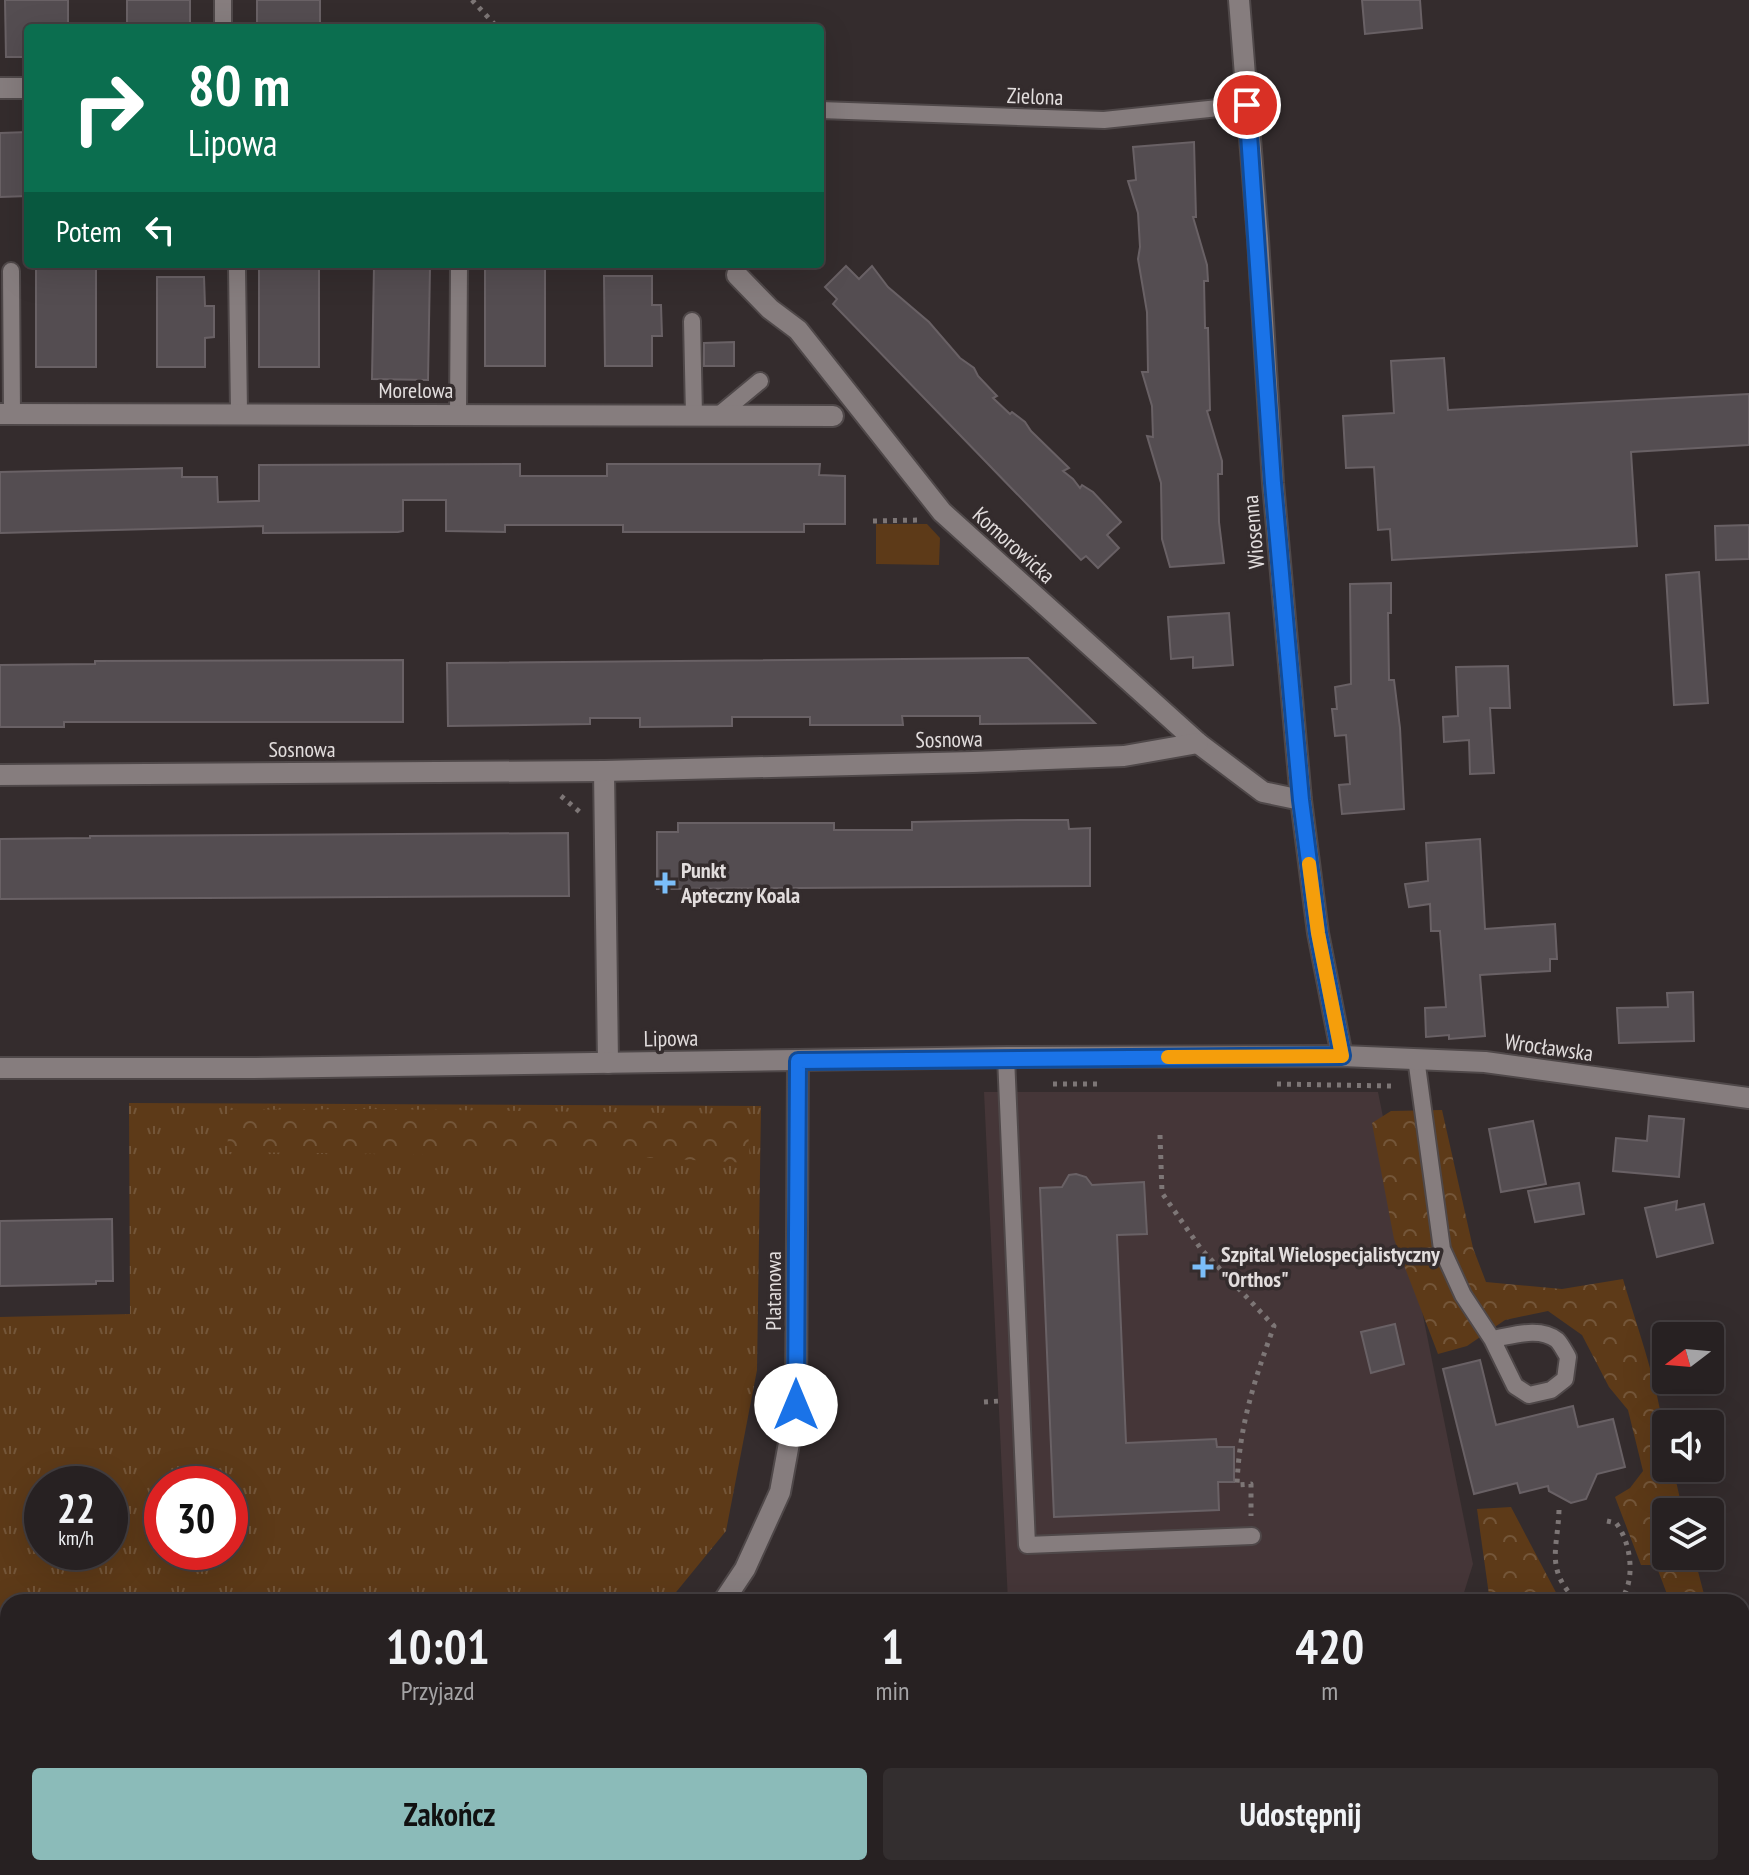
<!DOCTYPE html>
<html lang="pl">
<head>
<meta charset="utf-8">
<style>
  :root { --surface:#272122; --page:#332e2f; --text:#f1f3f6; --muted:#a4a3a5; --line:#433e40; --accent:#8bbbb9 }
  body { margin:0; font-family:"PT Sans Narrow",sans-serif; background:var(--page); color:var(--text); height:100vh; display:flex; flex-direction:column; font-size:30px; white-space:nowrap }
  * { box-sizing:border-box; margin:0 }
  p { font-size:26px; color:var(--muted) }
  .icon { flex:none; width:44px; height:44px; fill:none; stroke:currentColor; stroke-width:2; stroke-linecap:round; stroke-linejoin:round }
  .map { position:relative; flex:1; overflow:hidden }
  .panel { position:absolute; left:0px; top:1594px; width:1750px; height:282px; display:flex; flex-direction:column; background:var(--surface); border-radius:24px 24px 0 0; box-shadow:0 8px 32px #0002,0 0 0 2px var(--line) }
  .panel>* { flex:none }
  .hud { position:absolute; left:24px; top:24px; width:800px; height:244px; border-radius:8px; box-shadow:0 8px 32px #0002,0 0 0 2px var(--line); background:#0b6e4f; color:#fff; overflow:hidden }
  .needle { width:52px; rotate:254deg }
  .tools { position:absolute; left:1652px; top:1322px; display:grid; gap:16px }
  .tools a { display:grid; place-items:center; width:72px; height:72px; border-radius:8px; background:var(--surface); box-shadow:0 8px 32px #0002,0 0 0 2px var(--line); font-size:40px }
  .speed { position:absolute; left:24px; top:1466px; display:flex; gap:16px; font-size:40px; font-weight:700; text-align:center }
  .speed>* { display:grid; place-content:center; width:104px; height:104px; border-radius:50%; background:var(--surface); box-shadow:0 8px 32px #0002,0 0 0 2px var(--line); line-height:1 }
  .speed small { font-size:20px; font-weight:400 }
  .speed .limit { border:12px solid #d22; background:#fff; color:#111 }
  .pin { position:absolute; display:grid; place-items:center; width:68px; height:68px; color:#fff; margin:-34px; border:4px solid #fff; border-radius:50%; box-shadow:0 2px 8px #0007 }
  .me { position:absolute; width:88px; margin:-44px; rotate:0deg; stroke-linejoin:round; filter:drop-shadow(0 0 6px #0008) }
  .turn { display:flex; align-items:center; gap:28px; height:168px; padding:0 32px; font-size:36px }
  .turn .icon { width:104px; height:104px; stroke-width:2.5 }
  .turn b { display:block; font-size:56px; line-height:68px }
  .then { display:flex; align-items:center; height:76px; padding:0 32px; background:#0003; gap:16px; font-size:30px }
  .eta { display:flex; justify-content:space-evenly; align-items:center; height:136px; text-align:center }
  .eta b { font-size:48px; font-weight:800; line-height:56px }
  .cta { display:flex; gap:16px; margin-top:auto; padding:16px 32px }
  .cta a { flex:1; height:92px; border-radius:8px; background:var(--accent); color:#111; font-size:32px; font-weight:800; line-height:92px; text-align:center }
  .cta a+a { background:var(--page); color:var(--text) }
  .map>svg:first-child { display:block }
</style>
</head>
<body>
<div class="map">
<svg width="1749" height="1875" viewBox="0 0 1749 1875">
  <defs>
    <pattern id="grass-tufts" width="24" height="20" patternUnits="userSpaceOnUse" patternTransform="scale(2)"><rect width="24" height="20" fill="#5d3a18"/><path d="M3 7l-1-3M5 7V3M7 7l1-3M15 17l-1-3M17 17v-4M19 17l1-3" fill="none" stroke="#745639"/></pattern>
    <pattern id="forest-crowns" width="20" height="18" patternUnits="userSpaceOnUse" patternTransform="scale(2)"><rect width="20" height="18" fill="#5d3a18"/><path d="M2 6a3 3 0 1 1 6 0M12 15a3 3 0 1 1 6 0" fill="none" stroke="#745639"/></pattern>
  </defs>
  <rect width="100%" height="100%" fill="#342c2d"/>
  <path fill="#453638" d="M984 1092H1378L1473 1564 1461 1602H1008Z"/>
  <path fill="url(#grass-tufts)" fill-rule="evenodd" d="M129 1103 761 1106 757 1370 726 1531 668 1602H8V1787H0V1317L130 1314ZM42 1484H110V1552H42ZM162 1484H230V1552H162Z"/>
  <g fill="url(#forest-crowns)">
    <path d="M368 1109 747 1114 750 1163 635 1157 228 1152 227 1110Z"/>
    <path d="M1442 1110 1473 1248 1486 1282 1562 1289 1623 1279C1641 1341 1666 1403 1666 1468H1673L1683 1512H1666V1556H1694L1706 1602H1670L1656 1565H1641L1615 1497 1630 1488 1643 1471 1628 1410 1609 1387 1582 1335 1548 1311 1505 1320 1467 1346 1438 1354 1394 1239 1372 1123 1391 1111Z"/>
    <path d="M1511 1507 1561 1602H1490L1477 1509Z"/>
  </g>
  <path fill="#5d3a18" d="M876 524H927L940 538 939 565 876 564Z"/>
  <path fill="#2d0034" stroke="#634267" stroke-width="2" d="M1742 1796 1746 1827 1749 1830V1868L1726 1871 1721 1875H1645L1648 1868H1742Z"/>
  <g fill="#544d51" stroke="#696165" stroke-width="2">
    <path d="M5 0H68V28H28V57H6Z"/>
    <rect x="127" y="0" width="63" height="28"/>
    <rect x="257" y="0" width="63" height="28"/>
    <path d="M1362 0H1420L1422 28 1365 34Z"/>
    <path d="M28 132V196L0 197V133Z"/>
    <path d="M1194 142 1196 217H1193L1207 265 1208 281H1204L1205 328H1208L1210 410 1207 411 1222 461V474H1218L1219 522 1224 563 1170 567 1162 539 1161 483 1147 436 1153 437 1152 406 1142 372H1148L1147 312 1138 259 1140 247 1138 213 1128 181 1136 180 1133 147Z"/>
    <rect x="36" y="264" width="60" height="103"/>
    <rect x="259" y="264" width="60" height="103"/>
    <rect x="485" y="264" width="60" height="102"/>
    <path d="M374 266 430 267 428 380 372 379Z"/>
    <path d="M846 266 859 279 872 266 888 287 929 322 960 358 974 368 978 376 997 396 993 398 1010 414 1012 412 1025 422 1031 431 1069 468 1063 471 1073 479 1080 488 1082 485 1093 492 1121 522 1107 535 1119 548 1098 568 1086 556 1081 560 833 304 837 299 825 287Z"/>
    <path d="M604 276H652V305H661L662 336H652V366H605Z"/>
    <path d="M157 277H204L205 306H214V337L205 338V367H157Z"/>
    <path d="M734 342V366H704V343Z"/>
    <path d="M1444 358 1448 410 1749 394V445L1631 452 1637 546 1392 560 1390 529 1378 530 1374 467 1346 468 1343 416 1394 413 1391 361Z"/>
    <path d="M520 464V476H607V464H820L819 475 845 476V524H804V532H623V525H505V532L446 531V500H403V531L398 532 263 533V526L0 533V472L182 468V477H217L218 502 259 501V465Z"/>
    <path d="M1749 525V559L1716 560 1715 526Z"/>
    <path d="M1699 572 1708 703 1674 705 1666 575Z"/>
    <path d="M1391 583V613H1388L1389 680H1394L1400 728 1404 809 1342 814 1339 785 1350 784 1346 735 1335 736 1332 709H1337L1335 687 1351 684 1350 584Z"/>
    <path d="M1229 613 1233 665 1193 668V657L1171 659 1168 617Z"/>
    <path d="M1028 658 1095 723 980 724V716H902L903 725H810V717H732V726L640 727V718H590V724L448 726 447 663Z"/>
    <path d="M403 660V722H64V727H0V665L95 664V661Z"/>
    <path d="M1508 666 1510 708H1490L1494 773 1470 774 1469 740 1444 742 1443 717 1458 716 1456 667Z"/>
    <path d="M1021 820H1068L1069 829 1090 828V886L657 889V832H678V823H834V830H912V822Z"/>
    <path d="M568 833 569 896 0 899V839L90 838V836Z"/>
    <path d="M1480 839 1485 929 1555 924 1557 959H1550V971L1480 975 1485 1036 1449 1039V1035L1426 1037 1425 1008 1446 1007 1440 931H1431L1430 904 1409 907 1405 884 1428 881 1426 843Z"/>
    <path d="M1693 992 1694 1041 1619 1043 1617 1008 1668 1007 1667 993Z"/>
    <path d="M1649 1116 1684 1119 1679 1177 1613 1171 1616 1138 1647 1141Z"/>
    <path d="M1533 1121 1546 1184 1501 1192 1489 1129Z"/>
    <path d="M1076 1174 1086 1177 1092 1185 1144 1182 1147 1234 1117 1235 1126 1443 1216 1439 1217 1447H1234V1482H1218L1219 1510 1054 1517 1040 1188 1062 1187 1069 1175Z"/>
    <path d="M1579 1183 1584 1214 1535 1222 1528 1191Z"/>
    <path d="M1677 1201 1676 1210 1704 1204 1713 1243 1657 1257 1645 1208Z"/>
    <path d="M112 1219 113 1281H96V1284L0 1286V1221Z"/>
    <path d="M1395 1324 1404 1364 1371 1373 1361 1332Z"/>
    <path d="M1480 1360 1496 1425 1573 1406 1578 1427 1613 1419 1625 1467 1597 1474 1586 1499 1571 1503 1549 1491 1548 1486 1520 1493 1517 1483 1474 1494 1443 1369Z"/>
  </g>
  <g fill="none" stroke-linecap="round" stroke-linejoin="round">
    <g stroke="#4f4849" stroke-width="20">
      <g id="lane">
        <path d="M223 28V0"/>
        <path d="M820 110 1104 120 1247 105"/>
        <path d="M237 269 239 413"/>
        <path d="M11 271 12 414"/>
        <path d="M692 321 694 416"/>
        <path d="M458 414 459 264"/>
        <path d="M719 415 760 381"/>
        <path d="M1006 1057 1027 1545 1252 1536"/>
        <path d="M1416 1058 1442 1249 1463 1295 1492 1339 1515 1386 1529 1395 1551 1390 1565 1379 1568 1357C1565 1352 1561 1344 1557 1340 1539 1326 1512 1336 1492 1339"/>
        <path d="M0 1830H8"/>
        <path d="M708 1868V1875"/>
      </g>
    </g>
    <g stroke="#4f4849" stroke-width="24">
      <g id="street">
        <path d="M1239 0 1258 239 1273 483 1301 800 1318 933 1342 1056"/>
        <path d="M0 88H28"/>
        <path d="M737 275 770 309 798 330 942 512 1198 743 1263 792 1301 800"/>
        <path d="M0 414 833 416"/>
        <path d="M604 771 608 1063"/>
        <path d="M0 775 604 771 973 762 1124 756 1198 743"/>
        <path d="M723 1602 745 1569 780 1492 796 1405 798 1061"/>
      </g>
    </g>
    <g stroke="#4f4849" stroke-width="24">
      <path id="secondary" d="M0 1068H255L1006 1057 1342 1056 1485 1062 1749 1098"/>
    </g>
    <g stroke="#7d7676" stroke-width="5" stroke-dasharray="4 6" stroke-linecap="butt">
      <path d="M472 0 498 28"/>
      <path d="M873 521 920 520"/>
      <path d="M561 796 581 813"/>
      <path d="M1053 1084H1099"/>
      <path d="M1277 1084 1391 1086"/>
      <path d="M1160 1135 1162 1193 1201 1249 1274 1326C1254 1381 1239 1427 1237 1485L1251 1484V1516"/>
      <path d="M984 1402 1000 1401"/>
      <path d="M1559 1510C1558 1548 1544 1570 1578 1602"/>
      <path d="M1607 1521 1616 1523C1631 1542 1637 1582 1619 1602"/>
    </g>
    <use href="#lane" stroke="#867d7e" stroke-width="16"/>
    <use href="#street" stroke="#867d7e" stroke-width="20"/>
    <use href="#secondary" stroke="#867d7e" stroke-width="20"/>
  </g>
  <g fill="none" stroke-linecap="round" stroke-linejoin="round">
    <g stroke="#114b97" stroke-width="20">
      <path id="route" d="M796 1405 798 1061 1342 1056 1318 933 1301 800 1273 483 1247 105"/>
    </g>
    <use href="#route" stroke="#1a73e8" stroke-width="14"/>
    <path stroke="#f59e0b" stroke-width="14" d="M1168 1057 1342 1056 1318 933 1309 864"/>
  </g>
  <g fill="#7bbef9" stroke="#342c2d" stroke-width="3">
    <path d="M661 871h8v8h8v8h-8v8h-8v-8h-8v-8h8z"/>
    <path d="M1199 1255h8v8h8v8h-8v8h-8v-8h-8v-8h8z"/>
  </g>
  <g text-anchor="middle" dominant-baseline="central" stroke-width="7" stroke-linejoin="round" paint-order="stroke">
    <g font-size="22" fill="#e2dddd" stroke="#342c2d">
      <text transform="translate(1035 96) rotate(2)">Zielona</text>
      <text x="416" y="390">Morelowa</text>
      <text transform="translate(1253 532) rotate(-95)">Wiosenna</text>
      <text transform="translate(1014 545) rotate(42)">Komorowicka</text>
      <text transform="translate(949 739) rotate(-1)">Sosnowa</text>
      <text x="302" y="749">Sosnowa</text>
      <text transform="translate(671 1038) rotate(-1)">Lipowa</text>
      <text transform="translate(1549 1047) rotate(8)">Wrocławska</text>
      <text transform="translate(773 1291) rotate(-90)">Platanowa</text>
    </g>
    <g font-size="22" font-weight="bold" fill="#e2dddd" stroke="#342c2d" text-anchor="start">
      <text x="681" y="870">Punkt<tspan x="681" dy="25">Apteczny Koala</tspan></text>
      <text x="1221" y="1254">Szpital Wielospecjalistyczny<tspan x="1221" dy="25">"Orthos"</tspan></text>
    </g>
  </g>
</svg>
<div class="tools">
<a><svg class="needle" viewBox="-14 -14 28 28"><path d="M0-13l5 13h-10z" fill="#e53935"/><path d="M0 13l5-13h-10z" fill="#a4a3a5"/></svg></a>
<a><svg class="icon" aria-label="sound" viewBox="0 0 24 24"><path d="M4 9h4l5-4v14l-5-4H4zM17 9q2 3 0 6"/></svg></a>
<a><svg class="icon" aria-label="layers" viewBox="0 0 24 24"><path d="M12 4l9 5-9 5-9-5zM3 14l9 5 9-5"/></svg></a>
</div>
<div class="speed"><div>22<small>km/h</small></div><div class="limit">30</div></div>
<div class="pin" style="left:1247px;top:105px;background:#d93025"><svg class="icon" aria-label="arrive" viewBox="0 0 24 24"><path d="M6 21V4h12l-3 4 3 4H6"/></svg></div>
<svg class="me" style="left:796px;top:1405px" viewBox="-20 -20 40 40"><circle r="19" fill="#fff"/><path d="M0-13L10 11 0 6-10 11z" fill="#1a73e8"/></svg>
<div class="hud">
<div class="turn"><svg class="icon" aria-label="right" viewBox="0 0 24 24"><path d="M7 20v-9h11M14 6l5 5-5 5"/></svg><div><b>80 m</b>Lipowa</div></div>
<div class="then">Potem<svg class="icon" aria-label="left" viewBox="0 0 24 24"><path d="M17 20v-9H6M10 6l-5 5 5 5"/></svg></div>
</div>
<section class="panel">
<div class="eta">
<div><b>10:01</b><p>Przyjazd</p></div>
<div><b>1</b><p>min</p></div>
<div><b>420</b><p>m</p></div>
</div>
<div class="cta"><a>Zakończ</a><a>Udostępnij</a></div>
</section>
</div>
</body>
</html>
